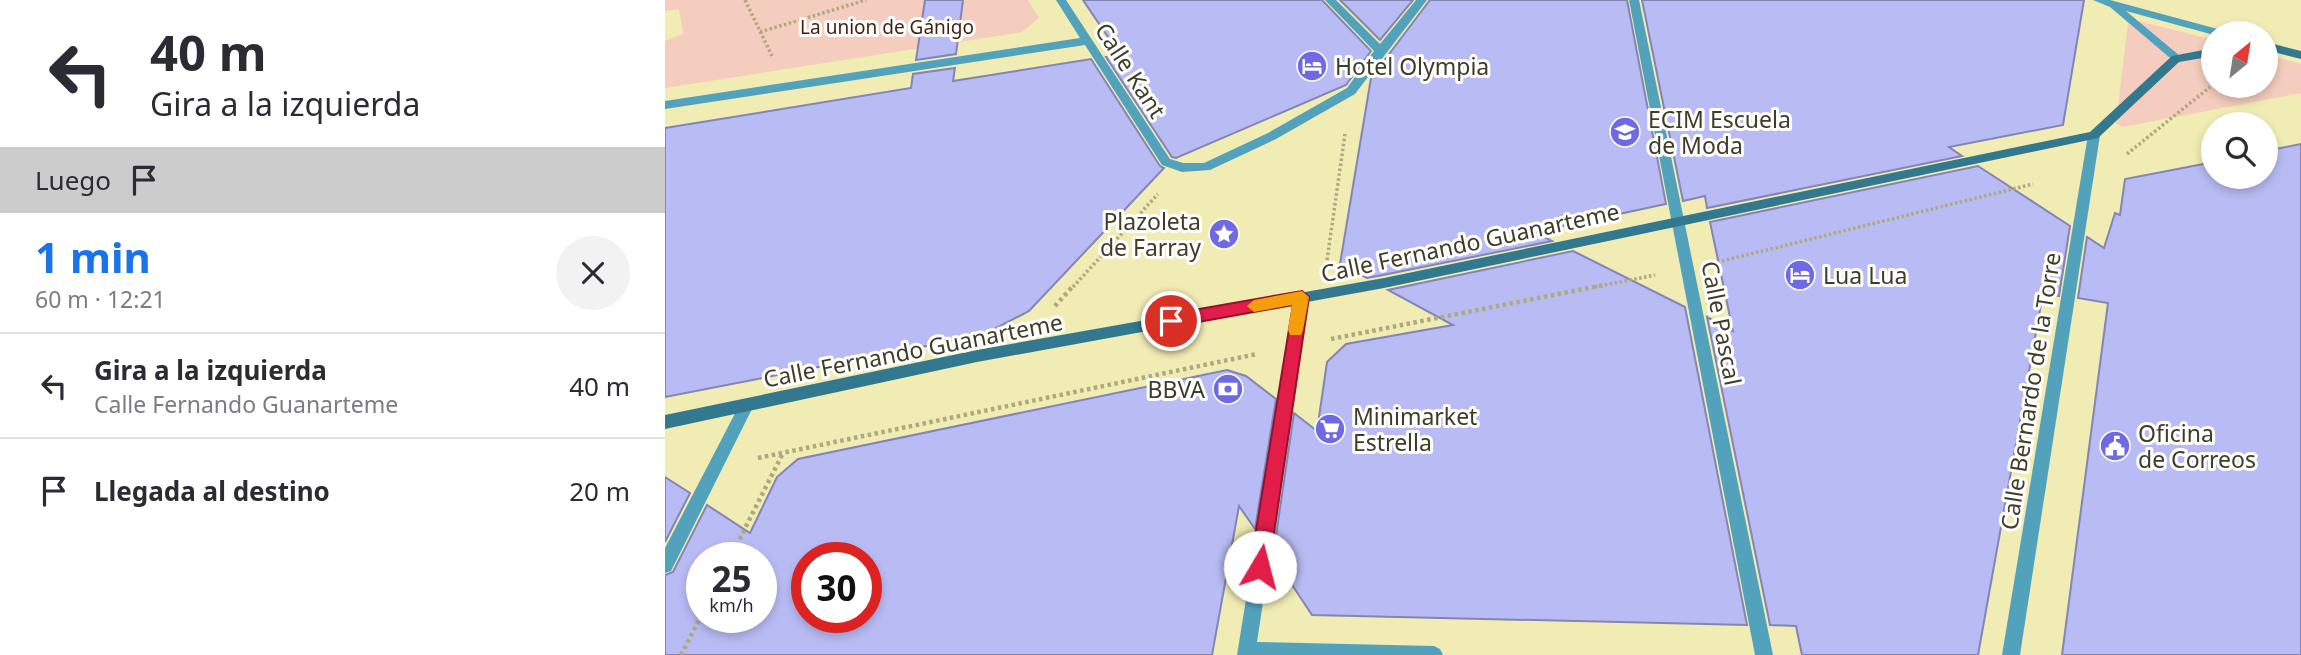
<!DOCTYPE html>
<html lang="es">
<head>
<meta charset="utf-8">
<style>
  :root { --surface:#fff; --page:#f2f2f3; --text:#2b2b33; --muted:#7c7c81; --line:#e1e1e2; --accent:#1a73e8 }
  body { margin:0; font-family:"Noto Sans",sans-serif; background:var(--page); color:var(--text); height:100vh; display:flex; flex-direction:column; font-size:26px; white-space:nowrap }
  * { box-sizing:border-box; margin:0 }
  p { font-size:23px; color:var(--muted) }
  .icon { flex:none; width:38px; height:38px; fill:none; stroke:currentColor; stroke-width:2; stroke-linecap:round; stroke-linejoin:round }
  .map { position:relative; flex:1; overflow:hidden }
  .details { display:flex; flex-direction:column; background:var(--surface); width:665px }
  .details>* { flex:none }
  .guide { background:#fff; color:var(--text); overflow:hidden }
  .needle { width:46px; rotate:30deg }
  .tools { position:absolute; left:1536px; top:21px; display:grid; gap:14px }
  .tools a { display:grid; place-items:center; width:77px; height:77px; border-radius:50%; background:var(--surface); box-shadow:0 4px 10px #0003; font-size:35px }
  .speed { position:absolute; left:21px; top:542px; display:flex; gap:14px; font-size:35px; font-weight:700; text-align:center }
  .speed>* { display:grid; place-content:center; width:91px; height:91px; border-radius:50%; background:var(--surface); box-shadow:0 4px 10px #0003; line-height:1 }
  .speed small { font-size:18px; font-weight:400 }
  .speed .limit { border:10px solid #d22; background:#fff; color:#111 }
  .pin { position:absolute; display:grid; place-items:center; width:60px; height:60px; color:#fff; margin:-30px; border:4px solid #fff; border-radius:50%; box-shadow:0 2px 7px #0007 }
  .me { position:absolute; width:77px; margin:-38px; rotate:8deg; stroke-linejoin:round; filter:drop-shadow(0 0 5px #0008) }
  .turn { display:flex; align-items:center; gap:24px; height:147px; padding:0 35px; font-size:32px }
  .turn .icon { width:91px; height:91px; stroke-width:2.5 }
  .turn b { display:block; font-size:49px; line-height:60px }
  .then { display:flex; align-items:center; height:66px; padding:0 35px; background:#0003; gap:14px; font-size:26px }
  .round { display:grid; place-items:center; flex:none; width:74px; height:74px; border-radius:37px; background:var(--page) }
  .head { display:flex; align-items:center; justify-content:space-between; height:119px; padding:0 35px }
  h1 { font-size:42px; font-weight:700; line-height:52px; color:var(--accent) }
  ul { padding:0; list-style:none }
  li { display:flex; align-items:center; gap:21px; height:105px; padding:0 35px; border-top:2px solid var(--line) }
  li div { flex:1 }
  li b { display:block; font-size:26px }
  li em { font-style:normal }
  main { display:flex; flex:1; min-height:0 }
  .map>svg:first-child { display:block }
</style>
</head>
<body>
<main>
<section class="details">
<div class="guide">
<div class="turn"><svg class="icon" aria-label="left" viewBox="0 0 24 24"><path d="M17 20v-9H6M10 6l-5 5 5 5"/></svg><div><b>40 m</b>Gira a la izquierda</div></div>
<div class="then">Luego<svg class="icon" aria-label="arrive" viewBox="0 0 24 24"><path d="M6 21V4h12l-3 4 3 4H6"/></svg></div>
</div>
<div class="head"><div><h1>1 min</h1><p>60 m · 12:21</p></div><a class="round"><svg class="icon" aria-label="close" viewBox="0 0 24 24"><path d="M6 6l12 12M18 6L6 18"/></svg></a></div>
<ul>
<li><svg class="icon" aria-label="left" viewBox="0 0 24 24"><path d="M17 20v-9H6M10 6l-5 5 5 5"/></svg><div><b>Gira a la izquierda</b><p>Calle Fernando Guanarteme</p></div><em>40 m</em></li>
<li><svg class="icon" aria-label="arrive" viewBox="0 0 24 24"><path d="M6 21V4h12l-3 4 3 4H6"/></svg><div><b>Llegada al destino</b></div><em>20 m</em></li>
</ul>
</section>
<div class="map">
<svg width="1636" height="655" viewBox="0 0 1636 655">
  <rect width="100%" height="100%" fill="#f1ebb4"/>
  <g fill="#f5cdbe">
    <path d="M0 0H363L374 18 357 32 0 88V41L18 34 14 9 0 11Z"/>
    <path d="M1469 20 1549 40V86H1601V54L1636 64V93L1458 127 1451 123 1463 23Z"/>
  </g>
  <g fill="#b9bcf4" stroke="#8385b5" stroke-width="2" fill-rule="evenodd">
    <path d="M260 0H298L291 54 251 60Z"/>
    <path d="M418 0H657L706 51 681 85 511 158 507 157 441 57 455 55Z"/>
    <path d="M675 0H748L715 40Z"/>
    <path d="M765 0H962L1001 204 870 232 887 241 718 275 702 278 675 264 706 78Z"/>
    <path d="M977 0H1419L1398 125 1284 147 1297 156 1042 208 1040 196 1018 201Z"/>
    <path d="M426 59 495 166 499 168 364 311 318 335 0 397V128L246 88 248 74 290 68 288 81Z"/>
    <path d="M1636 144V655H1397L1443 303 1413 298 1422 237 1439 248 1450 213 1455 215 1460 179 1549 162V177H1601V151Z"/>
    <path d="M1313 166 1405 226 1394 296 1378 293 1313 655H1137L1131 626 1105 625 1042 317 1068 331 1045 222Z"/>
    <path d="M908 251 1020 307 1082 625 647 615 608 556 629 413 652 431 662 362 681 344 788 325 723 290Z"/>
    <path d="M562 370 581 376 611 399 590 529 574 506 547 655H0V575L8 572 42 505 85 533 112 477 133 459ZM37 558H96V618H37ZM142 558H201V618H142Z"/>
    <path d="M0 477 25 493 0 542Z"/>
  </g>
  <g fill="none" stroke-linecap="round" stroke-linejoin="round">
    <g stroke="#aea97e" stroke-width="3.5" stroke-dasharray="2.5 2.5" stroke-linecap="butt">
      <path d="M80 0 107 56"/>
      <path d="M95 32 201 0"/>
      <path d="M1462 154 1545 87"/>
      <path d="M662 260 680 134"/>
      <path d="M1057 261 1368 184"/>
      <path d="M408 287 493 194"/>
      <path d="M930 287 990 275"/>
    </g>
    <g stroke="#aea97e" stroke-width="4.5" stroke-dasharray="3.5 3.5" stroke-linecap="butt">
      <path d="M390 306 409 285"/>
      <path d="M666 339 939 285"/>
      <path d="M93 458 592 354"/>
      <path d="M65 558 118 453"/>
      <path d="M16 655 37 614"/>
    </g>
    <g fill="#53a2bc" fill-rule="evenodd">
      <path d="M391 0H401L505 159 518 163H539L603 133 682 88 709 51 660 0H671L715 44 751 0H762L690 94 611 139 545 170 517 172 497 165 420 45 0 109V101L415 38Z"/>
      <path d="M964 0H974L1108 655H1090Z"/>
      <path d="M1428 0H1445L1560 31 1561 33 1549 35 1461 11 1515 56V62L1511 63 1445 7Z"/>
      <path d="M1429 131 1435 135 1355 655H1337L1423 135Z"/>
      <path d="M637 291 642 293 644 297 592 642 769 646 775 649 778 655H572L630 297 632 293Z"/>
      <path d="M82 398 87 400 89 405 6 571 0 573V548L77 400Z"/>
    </g>
    <g fill="#32798f" fill-rule="evenodd">
      <path d="M1601 42 1636 51V59L1601 50Z"/>
      <path d="M1549 48V56L1514 62 1433 138 1429 139 719 288 312 362 0 429V415L312 350 719 278 1425 132 1507 56Z"/>
    </g>
  </g>
  <path fill="#e11d48" stroke="#92132f" stroke-width="2" d="M637 291 644 297 604 567 601 574 595 576 588 574 585 567 628 305 506 327 499 321 506 314Z"/>
  <path fill="#f59e0b" d="M637 291 644 297 638 330 636 335H625L623 330 627 305 589 312 582 306 589 300Z"/>
  <defs>
    <g id="hotel-disc" transform="scale(1.575)"><circle r="9.5" fill="#7069e3" stroke="#fff"/><path d="M-6-4.5h1.5V1H6V5H4.5V3h-9V5H-6ZM-4 0a1.8 1.8 0 1 1 3.6 0ZM.5 0V-2.5h3Q6-2.5 6 0Z" fill="#fff"/></g>
    <g id="university-disc" transform="scale(1.575)"><circle r="9.5" fill="#7069e3" stroke="#fff"/><path d="M0-5L7-2L0 1L-7-2ZM-4 1L0 2.5L4 1V4Q0 6-4 4Z" fill="#fff"/></g>
    <g id="sight-disc" transform="scale(1.575)"><circle r="9.5" fill="#7069e3" stroke="#fff"/><path d="M0-6L1.8-2.2L6-1.7L2.9 1.2L3.7 5.4L0 3.3L-3.7 5.4L-2.9 1.2L-6-1.7L-1.8-2.2Z" fill="#fff"/></g>
    <g id="bank-disc" transform="scale(1.575)"><circle r="9.5" fill="#7069e3" stroke="#fff"/><path d="M-6-4H6V4H-6ZM0-2.3a2.3 2.3 0 1 0 0 4.6a2.3 2.3 0 1 0 0-4.6Z" fill="#fff"/></g>
    <g id="supermarket-disc" transform="scale(1.575)"><circle r="9.5" fill="#7069e3" stroke="#fff"/><path d="M-6-5.5h2.5l.6 2H6L4.5 2H-2.5L-4.4-4H-6ZM-1.5 3.2a1.3 1.3 0 1 0 .1 0ZM3 3.2a1.3 1.3 0 1 0 .1 0Z" fill="#fff"/></g>
    <g id="civic-disc" transform="scale(1.575)"><circle r="9.5" fill="#7069e3" stroke="#fff"/><path d="M-.6-6.5H3V-4.5H.6V-3L4-1V1h2V6H-6V1h2V-1L-.6-3ZM-1.2 2.5V6h2.4V2.5Z" fill="#fff"/></g>
  </defs>
  <g fill-rule="evenodd">
    <use href="#hotel-disc" x="647" y="66"/>
    <use href="#university-disc" x="960" y="132"/>
    <use href="#sight-disc" x="559" y="234"/>
    <use href="#hotel-disc" x="1135" y="275"/>
    <use href="#bank-disc" x="563" y="389"/>
    <use href="#supermarket-disc" x="665" y="429"/>
    <use href="#civic-disc" x="1450" y="446"/>
  </g>
  <g text-anchor="middle" dominant-baseline="central" stroke-width="6" stroke-linejoin="round" paint-order="stroke">
    <g font-size="19" fill="#431d0d" stroke="#fff">
      <text x="222" y="27">La union de Gánigo</text>
    </g>
    <g font-size="23" fill="#403d27" stroke="#fff" text-anchor="start">
      <text x="670" y="66">Hotel Olympia</text>
      <text x="983" y="119">ECIM Escuela<tspan x="983" dy="26">de Moda</tspan></text>
      <text x="536" y="221" text-anchor="end">Plazoleta<tspan x="536" dy="26">de Farray</tspan></text>
      <text x="1158" y="275">Lua Lua</text>
      <text x="540" y="389" text-anchor="end">BBVA</text>
      <text x="688" y="416">Minimarket<tspan x="688" dy="26">Estrella</tspan></text>
      <text x="1473" y="433">Oficina<tspan x="1473" dy="26">de Correos</tspan></text>
    </g>
    <g font-size="23" fill="#403d27" stroke="#fff">
      <text transform="translate(466 70) rotate(57)">Calle Kant</text>
      <text transform="translate(805 242) rotate(-12)">Calle Fernando Guanarteme</text>
      <text transform="translate(1057 323) rotate(79)">Calle Pascal</text>
      <text transform="translate(248 350) rotate(-11)">Calle Fernando Guanarteme</text>
      <text transform="translate(1365 391) rotate(-81)">Calle Bernardo de la Torre</text>
    </g>
  </g>
</svg>
<div class="tools">
<a><svg class="needle" viewBox="-14 -14 28 28"><path d="M0-13l5 13h-10z" fill="#e53935"/><path d="M0 13l5-13h-10z" fill="#7c7c81"/></svg></a>
<a><svg class="icon" aria-label="search" viewBox="0 0 24 24"><circle cx="10" cy="10" r="6"/><path d="M15 15l6 6"/></svg></a>
</div>
<div class="speed"><div>25<small>km/h</small></div><div class="limit">30</div></div>
<div class="pin" style="left:506px;top:321px;background:#d93025"><svg class="icon" aria-label="arrive" viewBox="0 0 24 24"><path d="M6 21V4h12l-3 4 3 4H6"/></svg></div>
<svg class="me" style="left:595px;top:567px" viewBox="-20 -20 40 40"><circle r="19" fill="#fff"/><path d="M0-13L10 11 0 6-10 11z" fill="#e11d48"/></svg>
</div>
</main>
</body>
</html>
